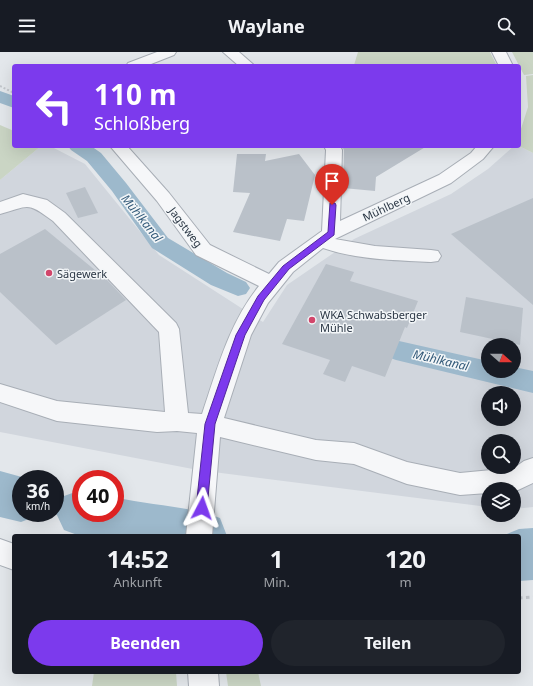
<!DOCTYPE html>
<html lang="de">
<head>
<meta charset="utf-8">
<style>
  :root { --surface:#171b24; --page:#20242c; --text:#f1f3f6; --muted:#9ea1a6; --accent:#7c3aed }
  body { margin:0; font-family:"Noto Sans",sans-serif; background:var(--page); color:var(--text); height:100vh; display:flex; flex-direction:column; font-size:15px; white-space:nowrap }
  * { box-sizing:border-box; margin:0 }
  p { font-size:13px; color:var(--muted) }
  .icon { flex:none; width:22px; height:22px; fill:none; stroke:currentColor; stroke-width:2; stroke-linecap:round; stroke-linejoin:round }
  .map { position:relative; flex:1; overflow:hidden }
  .side { position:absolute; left:12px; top:482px; width:509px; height:140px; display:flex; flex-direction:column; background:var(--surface); border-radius:4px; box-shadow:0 4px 16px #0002 }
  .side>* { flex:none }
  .hud { position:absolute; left:12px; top:12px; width:509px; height:84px; border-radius:4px; box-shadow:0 4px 16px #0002; background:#7c3aed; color:#fff; overflow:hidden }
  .needle { width:26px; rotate:111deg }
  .tools { position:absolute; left:481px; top:286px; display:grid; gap:8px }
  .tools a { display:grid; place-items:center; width:40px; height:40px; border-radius:50%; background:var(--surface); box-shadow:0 4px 16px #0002; font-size:20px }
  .speed { position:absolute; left:12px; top:418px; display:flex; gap:8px; font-size:20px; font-weight:700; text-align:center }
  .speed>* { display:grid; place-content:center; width:52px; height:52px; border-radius:50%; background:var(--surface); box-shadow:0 4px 16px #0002; line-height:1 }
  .speed small { font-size:10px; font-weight:400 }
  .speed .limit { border:6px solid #d22; background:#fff; color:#111 }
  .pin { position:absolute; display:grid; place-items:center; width:34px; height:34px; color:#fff; margin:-41px -17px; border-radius:50% 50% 50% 0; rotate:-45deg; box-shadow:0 0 4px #0007 }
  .pin .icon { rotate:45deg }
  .me { position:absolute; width:44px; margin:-22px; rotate:4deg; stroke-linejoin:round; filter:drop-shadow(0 0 3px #0008) }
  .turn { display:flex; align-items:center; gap:14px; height:84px; padding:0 16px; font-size:18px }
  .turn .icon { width:52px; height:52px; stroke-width:2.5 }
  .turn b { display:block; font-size:28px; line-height:34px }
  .eta { display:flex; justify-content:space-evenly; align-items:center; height:68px; text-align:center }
  .eta b { font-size:24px; font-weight:700; line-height:28px }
  .primary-button { display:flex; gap:8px; margin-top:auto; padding:8px 16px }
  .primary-button a { flex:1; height:46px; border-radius:24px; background:var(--accent); color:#fff; font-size:16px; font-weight:700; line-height:46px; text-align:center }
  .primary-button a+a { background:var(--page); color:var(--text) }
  header { display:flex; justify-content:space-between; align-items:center; height:52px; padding:0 16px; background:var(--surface); font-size:18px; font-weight:700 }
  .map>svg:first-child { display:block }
</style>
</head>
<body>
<header><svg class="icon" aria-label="menu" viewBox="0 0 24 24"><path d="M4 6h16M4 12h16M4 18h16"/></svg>Waylane<svg class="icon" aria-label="search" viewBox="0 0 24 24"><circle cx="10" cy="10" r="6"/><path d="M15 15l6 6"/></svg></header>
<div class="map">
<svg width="533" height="634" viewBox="0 0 533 634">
  <rect width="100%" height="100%" fill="#e3e7eb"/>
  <path fill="#d1d6dd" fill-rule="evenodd" d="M41 94H50L85 112 159 203 263 270 287 233 354 187 451 142 488 117 514 94H519L533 101V455L514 457V437H488V455L198 418 0 380V128ZM488 293H514V319H488ZM488 341H514V367H488ZM488 389H514V415H488Z"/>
  <g fill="#cad5c4">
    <path d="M358 0H490L497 14H357L354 13Z"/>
    <path d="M512 0H533V22L524 23Z"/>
    <path d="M533 23V101L519 94V83L528 55 526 24Z"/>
    <path d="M0 73 14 79V94H41L0 128Z"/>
    <path d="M94 620H176L177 634H92Z"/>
    <path d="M226 620H258L261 634H228Z"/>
  </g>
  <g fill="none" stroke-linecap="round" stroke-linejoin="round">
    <g fill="#9db9cc" fill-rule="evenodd">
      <path d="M0 39 14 44V56L0 51Z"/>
      <path d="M68 94H91L101 101 126 131 168 186 227 221 246 230 250 236 246 242 238 244 211 233 152 196 112 139 87 109 71 98Z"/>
      <path d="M363 277 399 289 488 309V319H514V315L533 319V341L396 308 354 293 350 286 354 279Z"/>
    </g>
    <g fill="#9db9cc" fill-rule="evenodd">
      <path d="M0 419 29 427H21V461H40L39 463 21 470 0 465Z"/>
      <path d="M81 438V461H115V445C150 454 186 453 220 466L227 484H80L64 478 56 461 64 444Z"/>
      <path d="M533 476V528L519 529V484H502L519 477Z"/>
    </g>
  </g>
  <g fill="#bac1c9">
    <path d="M342 94H427L376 125 375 139 343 136 344 98Z"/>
    <path d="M237 102H266L265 109 299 102 315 123 304 169 287 167 280 189 233 180 250 141 233 140Z"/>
    <path d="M85 135 98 161 78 166 66 141Z"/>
    <path d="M533 146V253L451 182Z"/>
    <path d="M45 177 107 228 126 248 56 293 0 240V202Z"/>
    <path d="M326 212 354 220 350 229 418 249 407 276 405 275 385 325 352 314 345 330 323 322 330 308 282 292Z"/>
    <path d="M466 245 523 256 520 293 460 280Z"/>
  </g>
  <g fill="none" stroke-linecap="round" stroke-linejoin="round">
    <g stroke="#a8aeb6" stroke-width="2">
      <g id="minor">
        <path d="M157 0H176L174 3 146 14H126L128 11Z"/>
        <path d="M223 0H239L255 14H239Z"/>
        <path d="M492 0H506L513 14H499Z"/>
        <path d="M110 94H127L169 141 210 193 269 222 279 210 322 179 326 98 324 94H340L342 98 340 169 439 123 471 101 477 94H494L483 107 451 131 335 187 375 194 431 198 438 199 441 204 438 209 431 210C395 208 358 208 323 196L293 220 268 251 251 283 224 366 316 388 354 391 407 410 460 421 514 416 524 409 533 406V431L518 438 488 437V441L460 443 407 432 354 412 316 408 220 385 212 484H186L197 381 177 379 157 380 57 369 0 350V332L57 349 165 360 159 280 53 169C26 149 30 154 0 162V150L23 142 47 148 65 161 176 271 179 277 188 361 202 362C217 318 229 271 259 234L196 203 157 149Z"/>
        <path d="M0 487 14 492V518L0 513Z"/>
        <path d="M188 620H218L219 634H189Z"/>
      </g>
    </g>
    <path stroke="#c1c5ca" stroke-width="2" stroke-dasharray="2 2" stroke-linecap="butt" d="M0 34 14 41"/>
    <path stroke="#c1c5ca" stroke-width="3" stroke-dasharray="3.5 3.5" stroke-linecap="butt" d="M519 546 533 545"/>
    <use href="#minor" fill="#f6f7f9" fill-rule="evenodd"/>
  </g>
  <path fill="#7c3aed" stroke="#51269a" d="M330 151H335L336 153 334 183 289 217 264 248 245 283 215 372 207 456 205 459 202 460 198 459 196 456 205 372 236 283 258 244 283 214 328 180Z"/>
  <g fill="#d2466b" stroke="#f3f6f8" stroke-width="1.5">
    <circle cx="49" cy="221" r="4"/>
    <circle cx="312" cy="268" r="4"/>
  </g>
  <g text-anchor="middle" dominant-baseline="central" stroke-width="3" stroke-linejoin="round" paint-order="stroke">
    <g font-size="11" fill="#2a3644" stroke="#f3f6f8">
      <text transform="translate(386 155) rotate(-25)">Mühlberg</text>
      <text transform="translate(186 175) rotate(53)">Jagstweg</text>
    </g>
    <g font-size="11" fill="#2a3644" stroke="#f3f6f8" text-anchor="start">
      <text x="57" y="221">Sägewerk</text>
      <text x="320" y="262">WKA Schwabsberger<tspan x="320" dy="13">Mühle</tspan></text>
    </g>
    <g font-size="12" font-style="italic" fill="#335a79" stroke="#f3f6f8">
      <text transform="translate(142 166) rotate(51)">Mühlkanal</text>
      <text transform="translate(441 308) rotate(13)">Mühlkanal</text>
    </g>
  </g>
</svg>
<div class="tools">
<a><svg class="needle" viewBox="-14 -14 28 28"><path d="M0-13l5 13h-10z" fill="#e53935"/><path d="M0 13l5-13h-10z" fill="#9ea1a6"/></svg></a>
<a><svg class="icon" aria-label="sound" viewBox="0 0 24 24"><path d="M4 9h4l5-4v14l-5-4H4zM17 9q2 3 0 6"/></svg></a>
<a><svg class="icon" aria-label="search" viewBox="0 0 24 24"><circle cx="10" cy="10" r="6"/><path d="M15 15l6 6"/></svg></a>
<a><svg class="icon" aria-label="layers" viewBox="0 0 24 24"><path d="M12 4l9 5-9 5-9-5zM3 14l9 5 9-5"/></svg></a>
</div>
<div class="speed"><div>36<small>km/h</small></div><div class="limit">40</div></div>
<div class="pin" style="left:332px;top:153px;background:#d93025"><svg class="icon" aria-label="arrive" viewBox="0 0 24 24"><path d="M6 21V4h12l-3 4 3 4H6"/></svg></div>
<svg class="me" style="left:202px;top:456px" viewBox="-20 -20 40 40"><path d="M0-17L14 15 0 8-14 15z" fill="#7c3aed" stroke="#fff" stroke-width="4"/></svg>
<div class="hud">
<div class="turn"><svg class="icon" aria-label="left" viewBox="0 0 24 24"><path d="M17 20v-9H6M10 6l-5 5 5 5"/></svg><div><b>110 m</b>Schloßberg</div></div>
</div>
<section class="side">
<div class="eta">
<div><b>14:52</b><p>Ankunft</p></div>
<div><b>1</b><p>Min.</p></div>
<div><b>120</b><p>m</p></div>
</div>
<div class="primary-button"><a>Beenden</a><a>Teilen</a></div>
</section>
</div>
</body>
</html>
